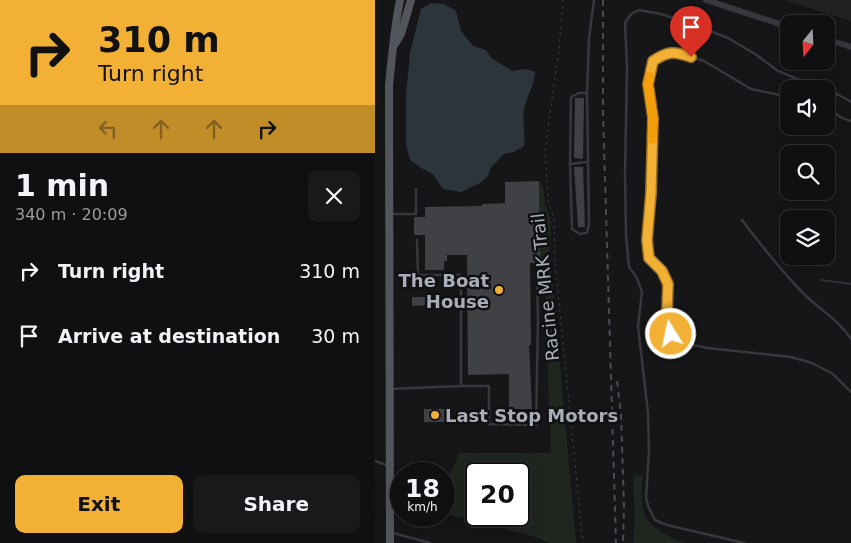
<!DOCTYPE html>
<html lang="en">
<head>
<meta charset="utf-8">
<style>
  :root { --surface:#101012; --page:#19191b; --text:#f1f3f6; --muted:#9c9d9f; --line:#303032; --accent:#f2b134 }
  body { margin:0; font-family:"DejaVu Sans",sans-serif; background:var(--page); color:var(--text); height:100vh; display:flex; flex-direction:column; font-size:19px; white-space:nowrap }
  * { box-sizing:border-box; margin:0 }
  p { font-size:16px; color:var(--muted) }
  .icon { flex:none; width:28px; height:28px; fill:none; stroke:currentColor; stroke-width:2; stroke-linecap:round; stroke-linejoin:round }
  .map { position:relative; flex:1; overflow:hidden }
  .sheet { display:flex; flex-direction:column; background:var(--surface); width:375px }
  .sheet>* { flex:none }
  .banner { background:#f2b134; color:#111; overflow:hidden }
  .needle { width:32px; rotate:198deg }
  .controls { position:absolute; left:405px; top:15px; display:grid; gap:10px }
  .controls a { display:grid; place-items:center; width:55px; height:55px; border-radius:10px; background:var(--surface); box-shadow:0 5px 20px #0002,0 0 0 1px var(--line); font-size:25px }
  .speed { position:absolute; left:15px; top:462px; display:flex; gap:10px; font-size:25px; font-weight:700; text-align:center }
  .speed>* { display:grid; place-content:center; width:65px; height:65px; border-radius:50%; background:var(--surface); box-shadow:0 5px 20px #0002,0 0 0 1px var(--line); line-height:1 }
  .speed small { font-size:12px; font-weight:400 }
  .speed .limit { border:2px solid #111; border-radius:8px; background:#fff; color:#111 }
  .pin { position:absolute; display:grid; place-items:center; width:42px; height:42px; color:#fff; margin:-51px -21px; border-radius:50% 50% 50% 0; rotate:-45deg; box-shadow:0 0 5px #0007 }
  .pin .icon { rotate:45deg }
  .me { position:absolute; width:55px; margin:-28px; rotate:350deg; stroke-linejoin:round; filter:drop-shadow(0 0 4px #0008) }
  .turn { display:flex; align-items:center; gap:18px; height:105px; padding:0 15px; font-size:22px }
  .turn .icon { width:65px; height:65px; stroke-width:2.5 }
  .turn b { display:block; font-size:35px; line-height:42px }
  .lanes { display:flex; align-items:center; height:48px; padding:0 15px; background:#0003; justify-content:center; gap:25px; direction:ltr }
  .lanes .off { opacity:.35 }
  .round { display:grid; place-items:center; flex:none; width:52px; height:52px; border-radius:10px; background:var(--page) }
  .headline { display:flex; align-items:center; justify-content:space-between; height:85px; padding:0 15px }
  h1 { font-size:30px; font-weight:800; line-height:38px }
  .button { display:flex; gap:10px; margin-top:auto; padding:10px 15px }
  .button a { flex:1; height:58px; border-radius:10px; background:var(--accent); color:#111; font-size:20px; font-weight:800; line-height:58px; text-align:center }
  .button a+a { background:var(--page); color:var(--text) }
  ul { padding:0; list-style:none }
  li { display:flex; align-items:center; gap:15px; height:65px; padding:0 15px }
  li div { flex:1 }
  li b { display:block; font-size:19px }
  li em { font-style:normal }
  main { display:flex; flex:1; min-height:0 }
  .map>svg:first-child { display:block }
</style>
</head>
<body>
<main>
<section class="sheet">
<div class="banner">
<div class="turn"><svg class="icon" aria-label="right" viewBox="0 0 24 24"><path d="M7 20v-9h11M14 6l5 5-5 5"/></svg><div><b>310 m</b>Turn right</div></div>
<div class="lanes"><svg class="icon off" aria-label="left" viewBox="0 0 24 24"><path d="M17 20v-9H6M10 6l-5 5 5 5"/></svg><svg class="icon off" aria-label="ahead" viewBox="0 0 24 24"><path d="M12 20V5M6 11l6-6 6 6"/></svg><svg class="icon off" aria-label="ahead" viewBox="0 0 24 24"><path d="M12 20V5M6 11l6-6 6 6"/></svg><svg class="icon" aria-label="right" viewBox="0 0 24 24"><path d="M7 20v-9h11M14 6l5 5-5 5"/></svg></div>
</div>
<div class="headline"><div><h1>1 min</h1><p>340 m · 20:09</p></div><a class="round"><svg class="icon" aria-label="close" viewBox="0 0 24 24"><path d="M6 6l12 12M18 6L6 18"/></svg></a></div>
<ul>
<li><svg class="icon" aria-label="right" viewBox="0 0 24 24"><path d="M7 20v-9h11M14 6l5 5-5 5"/></svg><div><b>Turn right</b></div><em>310 m</em></li>
<li><svg class="icon" aria-label="arrive" viewBox="0 0 24 24"><path d="M6 21V4h12l-3 4 3 4H6"/></svg><div><b>Arrive at destination</b></div><em>30 m</em></li>
</ul>
<div class="button"><a>Exit</a><a>Share</a></div>
</section>
<div class="map">
<svg width="476" height="543" viewBox="0 0 476 543">
  <rect width="100%" height="100%" fill="#161618"/>
  <path fill="#222225" d="M409 0H476V21Z"/>
  <g fill="#1e261f" fill-rule="evenodd">
    <path d="M164 181 168 186 170 202 176 222 175 251 201 543H175L157 536 69 513V504L72 497 75 474 84 453H176L171 330 170 264 165 263ZM101 474H144V516H101Z"/>
    <path d="M268 475C264 518 269 526 309 543H258L260 515 258 485 259 476Z"/>
  </g>
  <path fill="#2c353c" d="M56 3 69 4 81 11 86 31 98 46 111 50 116 58 137 71 151 69 160 72C159 88 153 92 150 106 146 119 151 133 149 146L139 152 129 154 116 167 113 176 105 183 86 192 68 189 58 174 46 168 35 160 31 145V96L35 53 46 9Z"/>
  <g fill="none" stroke-linecap="round" stroke-linejoin="round">
    <path stroke="#2c353c" stroke-width="2" d="M446 280 476 284"/>
  </g>
  <g fill="#404145">
    <path d="M200 98H209L208 159 199 158Z"/>
    <path d="M199 167H208L210 227H203Z"/>
    <path d="M164 181 165 263H155L156 345H154L157 409H134V374L93 375 92 255H72V261H69V270H50V235H39V217H50V207L107 206V204L130 203V182Z"/>
    <path d="M37 297H56V305L37 306Z"/>
    <rect x="49" y="409" width="21" height="13"/>
  </g>
  <g fill="none" stroke-linecap="round" stroke-linejoin="round">
    <path stroke="#3d3f44" stroke-width="1" stroke-dasharray="2.5 4" stroke-linecap="butt" d="M188 0 184 49 170 150 173 200 179 219 180 262 208 543"/>
    <g stroke="#37383d" stroke-width="2.5">
      <path d="M451 90 464 95 476 102"/>
      <path d="M204 93H212L214 224 212 233 205 234 197 229 195 164 196 97Z"/>
      <path d="M212 93 214 38 219 0"/>
      <path d="M414 97 376 89 329 61 303 53 289 54 278 61 273 85 278 118 276 193 272 240 274 258 287 271 293 283 292 313 296 335 309 343 333 348 416 357 437 363 458 374 476 392"/>
      <path d="M451 107 467 118 476 121"/>
      <path d="M195 164 212 162"/>
      <path d="M16 214H41V189"/>
      <path d="M367 220C386 245 406 271 429 294 445 310 464 320 476 339"/>
      <path d="M86 386H114V424L161 425 163 319 162 270"/>
      <path d="M15 389 86 386V275H43L42 240"/>
      <path d="M0 461 14 466"/>
      <path d="M18 533 55 543"/>
      <path d="M369 543 292 525 280 520 273 506 271 497 274 452 273 413 263 326 267 292 262 278 254 267 251 235 250 173 252 67 250 23 256 14 264 10 286 14 325 27 353 38 380 54 403 71 447 89"/>
    </g>
    <g stroke="#37383d" stroke-width="6">
      <path d="M331 0 414 27"/>
      <path d="M451 39 476 47"/>
    </g>
    <g stroke="#53555c" stroke-width="8">
      <path d="M20 44 26 34 36 0"/>
      <path d="M15 543 14 86C17 57 19 29 25 0"/>
    </g>
    <g stroke="#4a4c52" stroke-width="2" stroke-dasharray="6 5" stroke-linecap="butt">
      <path d="M228 0V113L241 543"/>
      <path d="M242 381 246 414 249 508 248 543"/>
    </g>
  </g>
  <g fill="none" stroke-linecap="round" stroke-linejoin="round">
    <g stroke="#9d7322" stroke-width="12">
      <path id="route" d="M296 334 292 313 293 284 287 271 274 258 272 240 276 193 278 118 273 84 278 61C293 51 299 51 316 57"/>
    </g>
    <use href="#route" stroke="#f2b134" stroke-width="9"/>
    <path stroke="#f59e0b" stroke-width="9" d="M275 76 273 84 278 118 277 140"/>
  </g>
  <g fill="#f2b134" stroke="#111113" stroke-width="2">
    <circle cx="124" cy="290" r="5"/>
    <circle cx="60" cy="415" r="5"/>
  </g>
  <g text-anchor="middle" dominant-baseline="central" stroke-width="5" stroke-linejoin="round" paint-order="stroke">
    <g font-size="18" font-weight="bold" fill="#a8adb8" stroke="#111113" text-anchor="end">
      <text x="114" y="280">The Boat<tspan x="114" dy="21">House</tspan></text>
      <text x="70" y="415" text-anchor="start">Last Stop Motors</text>
    </g>
    <g font-size="18" fill="#a8adb8" stroke="#111113">
      <text transform="translate(170 287) rotate(-96)">Racine MRK Trail</text>
    </g>
  </g>
</svg>
<div class="controls">
<a><svg class="needle" viewBox="-14 -14 28 28"><path d="M0-13l5 13h-10z" fill="#e53935"/><path d="M0 13l5-13h-10z" fill="#9c9d9f"/></svg></a>
<a><svg class="icon" aria-label="sound" viewBox="0 0 24 24"><path d="M4 9h4l5-4v14l-5-4H4zM17 9q2 3 0 6"/></svg></a>
<a><svg class="icon" aria-label="search" viewBox="0 0 24 24"><circle cx="10" cy="10" r="6"/><path d="M15 15l6 6"/></svg></a>
<a><svg class="icon" aria-label="layers" viewBox="0 0 24 24"><path d="M12 4l9 5-9 5-9-5zM3 14l9 5 9-5"/></svg></a>
</div>
<div class="speed"><div>18<small>km/h</small></div><div class="limit">20</div></div>
<div class="pin" style="left:316px;top:57px;background:#d93025"><svg class="icon" aria-label="arrive" viewBox="0 0 24 24"><path d="M6 21V4h12l-3 4 3 4H6"/></svg></div>
<svg class="me" style="left:296px;top:334px" viewBox="-20 -20 40 40"><circle r="17" fill="#f2b134" stroke="#fff" stroke-width="3"/><path d="M0-11L8 9 0 5-8 9z" fill="#fff"/></svg>
</div>
</main>
</body>
</html>
